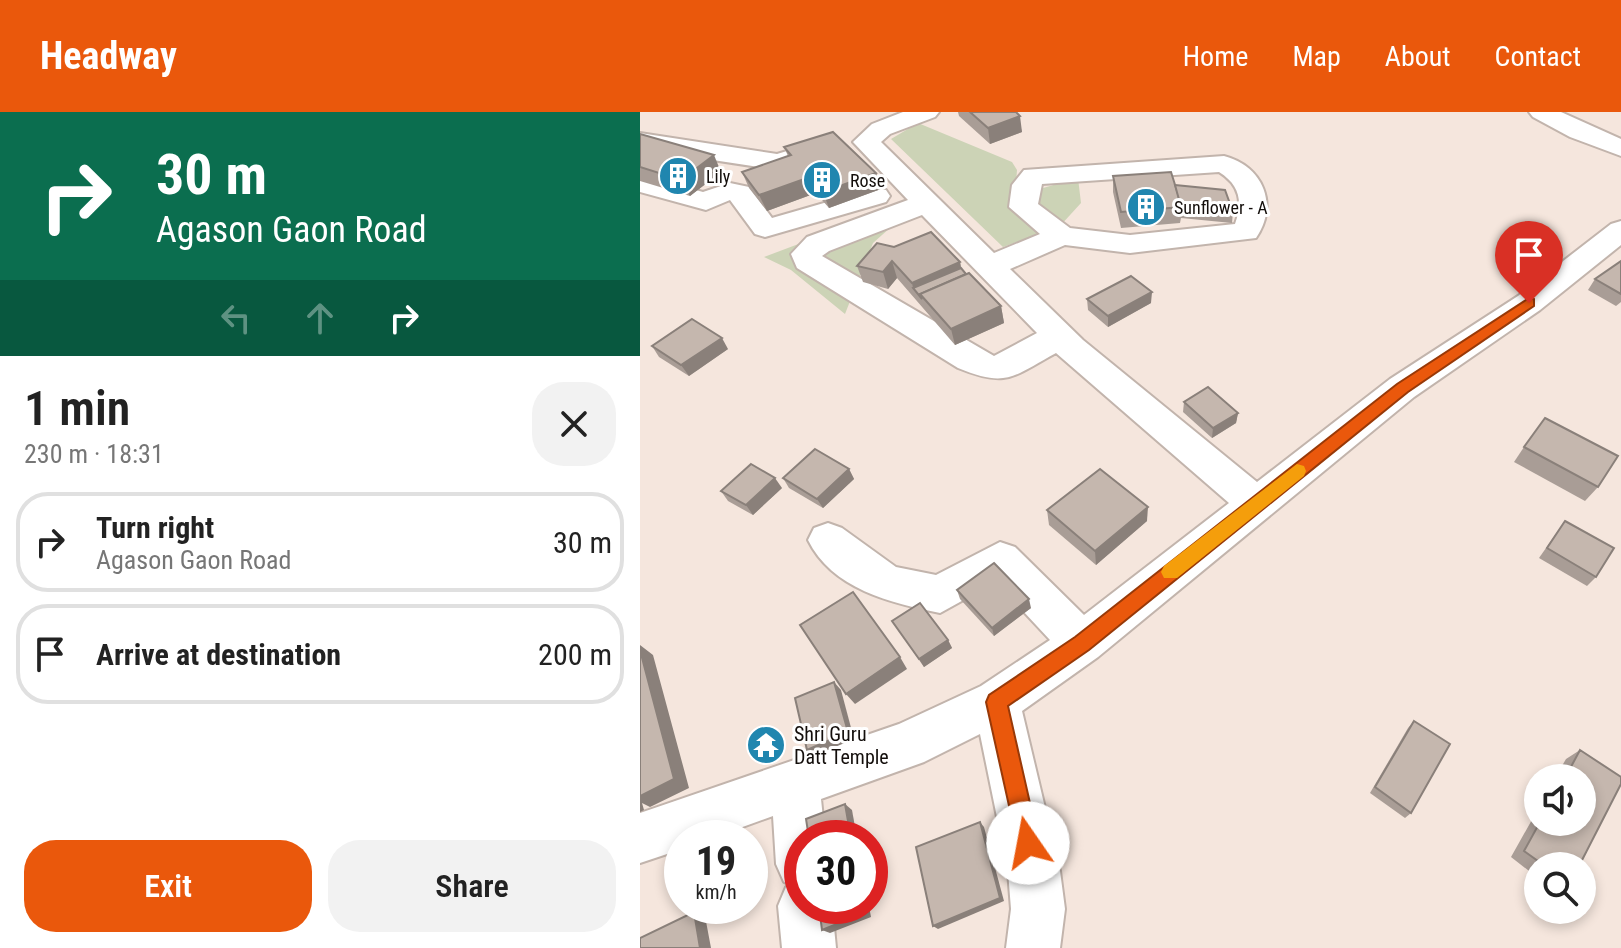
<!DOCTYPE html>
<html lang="en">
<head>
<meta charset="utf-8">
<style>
  :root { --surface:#fff; --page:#f2f2f2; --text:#222; --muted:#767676; --line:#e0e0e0; --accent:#ea580c }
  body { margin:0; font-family:"Roboto Condensed",sans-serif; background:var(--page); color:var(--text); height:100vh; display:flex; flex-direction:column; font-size:30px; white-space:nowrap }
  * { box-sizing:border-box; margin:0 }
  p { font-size:26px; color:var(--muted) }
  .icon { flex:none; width:44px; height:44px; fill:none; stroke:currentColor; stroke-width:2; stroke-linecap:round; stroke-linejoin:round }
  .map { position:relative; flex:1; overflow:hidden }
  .panel { display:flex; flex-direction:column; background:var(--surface); width:640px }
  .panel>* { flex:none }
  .hud { background:#0b6e4f; color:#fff; overflow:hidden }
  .controls { position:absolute; left:884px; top:652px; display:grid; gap:16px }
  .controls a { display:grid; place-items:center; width:72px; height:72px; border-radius:50%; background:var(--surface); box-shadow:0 4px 12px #0003; font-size:40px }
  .speed { position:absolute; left:24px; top:708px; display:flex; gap:16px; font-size:40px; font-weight:700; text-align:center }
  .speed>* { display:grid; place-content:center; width:104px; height:104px; border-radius:50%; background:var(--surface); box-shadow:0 4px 12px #0003; line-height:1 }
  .speed small { font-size:20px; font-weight:400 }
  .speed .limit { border:12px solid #d22; background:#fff; color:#111 }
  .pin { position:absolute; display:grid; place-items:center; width:68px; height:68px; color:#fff; margin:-82px -34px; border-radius:50% 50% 50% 0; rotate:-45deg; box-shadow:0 0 8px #0007 }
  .pin .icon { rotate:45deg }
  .me { position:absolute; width:88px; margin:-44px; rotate:348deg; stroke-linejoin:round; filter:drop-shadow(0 0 6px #0008) }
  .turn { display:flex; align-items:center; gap:28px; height:168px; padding:0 24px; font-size:36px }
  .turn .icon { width:104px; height:104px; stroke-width:2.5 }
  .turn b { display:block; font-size:56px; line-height:68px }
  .lanes { display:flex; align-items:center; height:76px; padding:0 24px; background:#0003; justify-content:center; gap:40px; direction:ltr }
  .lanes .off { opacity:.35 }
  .round { display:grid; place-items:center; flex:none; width:84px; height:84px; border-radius:32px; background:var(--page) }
  .head { display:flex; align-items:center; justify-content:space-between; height:136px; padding:0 24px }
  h1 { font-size:48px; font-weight:600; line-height:60px }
  .primary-button { display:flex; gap:16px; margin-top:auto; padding:16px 24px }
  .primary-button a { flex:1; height:92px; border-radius:32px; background:var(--accent); color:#fff; font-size:32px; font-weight:600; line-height:92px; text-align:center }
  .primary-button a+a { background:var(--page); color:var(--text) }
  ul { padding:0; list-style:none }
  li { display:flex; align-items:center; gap:24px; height:100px; margin:0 16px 12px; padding:0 8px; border:4px solid var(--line); border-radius:32px }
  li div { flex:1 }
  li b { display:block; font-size:30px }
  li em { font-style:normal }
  header { display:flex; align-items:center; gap:48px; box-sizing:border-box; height:112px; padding:0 40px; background:var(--accent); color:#fff }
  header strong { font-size:38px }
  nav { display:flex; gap:44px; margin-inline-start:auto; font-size:28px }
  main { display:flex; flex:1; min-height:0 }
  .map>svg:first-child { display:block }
</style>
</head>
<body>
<header>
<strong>Headway</strong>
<nav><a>Home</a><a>Map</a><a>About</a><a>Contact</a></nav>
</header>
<main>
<section class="panel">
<div class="hud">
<div class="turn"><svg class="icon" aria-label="right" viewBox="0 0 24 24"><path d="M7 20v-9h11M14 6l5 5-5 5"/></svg><div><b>30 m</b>Agason Gaon Road</div></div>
<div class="lanes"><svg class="icon off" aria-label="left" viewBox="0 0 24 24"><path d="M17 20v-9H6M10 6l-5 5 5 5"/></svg><svg class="icon off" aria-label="ahead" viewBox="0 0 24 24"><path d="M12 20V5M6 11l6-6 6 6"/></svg><svg class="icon" aria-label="right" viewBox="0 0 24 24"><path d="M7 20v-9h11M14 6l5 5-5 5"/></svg></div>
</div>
<div class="head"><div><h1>1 min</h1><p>230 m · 18:31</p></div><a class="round"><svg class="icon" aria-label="close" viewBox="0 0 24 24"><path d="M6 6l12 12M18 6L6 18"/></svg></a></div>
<ul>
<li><svg class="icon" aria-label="right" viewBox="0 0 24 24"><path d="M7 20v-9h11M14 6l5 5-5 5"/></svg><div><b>Turn right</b><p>Agason Gaon Road</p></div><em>30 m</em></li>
<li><svg class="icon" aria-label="arrive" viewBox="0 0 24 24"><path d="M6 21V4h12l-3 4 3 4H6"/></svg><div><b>Arrive at destination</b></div><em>200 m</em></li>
</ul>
<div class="primary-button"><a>Exit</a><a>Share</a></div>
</section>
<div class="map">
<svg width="981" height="836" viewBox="0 0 981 836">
  <rect width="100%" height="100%" fill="#f5e6dd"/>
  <g fill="#ccd3b6">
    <path d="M278 11 372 50 377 58 375 84 438 66 441 91 420 114 363 135 251 27Z"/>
    <path d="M270 90 260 107 233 131 205 202 151 158 124 145Z"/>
  </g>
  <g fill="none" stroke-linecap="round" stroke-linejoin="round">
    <g stroke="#c2b4ac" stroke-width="4">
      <g id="minor">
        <path d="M263 0H299L295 5 250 22 241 30 354 141 400 122 369 95 372 73 384 58 584 44C623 54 639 93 616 126L490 141 425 133 370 157 443 228 617 370 750 267 878 184 971 112 981 109V133L900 198 774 285 458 545 382 599 420 759 425 797 420 836H366L371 797 368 759 340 622 284 650 181 687 185 726H162V794H192L196 836H142L138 794 146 775 151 773 144 770 136 752 133 704 72 726H42V737L0 751V701L259 612 341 574 410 528 356 470 300 501C251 491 192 477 168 428L174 416 188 411 202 416 256 455 296 463 360 430 375 435 444 503 589 391 416 241C372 265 367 276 318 256L157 156 151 142 167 125 268 88 213 30 232 12ZM579 60C600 73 603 90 595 112L490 123 430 116 398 92 402 72ZM282 103 397 221 354 244 182 144 189 139Z"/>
        <path d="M889 0H921L981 27V44L930 25 893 5Z"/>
        <path d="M0 21 137 42 184 28 193 30 197 36 193 42 138 58 0 37Z"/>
        <path d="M0 63 63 80 90 71 109 75 132 106 236 76 246 78 250 84 246 90 125 125 115 122 90 88 66 98 0 80Z"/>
      </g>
    </g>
    <use href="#minor" fill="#fff" fill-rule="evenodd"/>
  </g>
  <g fill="#a99d96">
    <path d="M318 0H376L382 20 350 32 319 4Z"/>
    <path d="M0 22 81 60 50 84 0 69Z"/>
    <path d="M144 35 236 61 241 77 189 96 176 81 127 99 109 76 102 60 148 44Z"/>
    <path d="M473 64 535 73 593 100 592 111 541 106 540 111 481 116 473 80Z"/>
    <path d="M237 131 320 150 321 156 361 194 364 211 315 233 257 166 248 177 223 170 217 154Z"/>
    <path d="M981 149V190L976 194 948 178 955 167Z"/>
    <path d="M447 187 511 191 468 215 448 198Z"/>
    <path d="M12 234 88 237 49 264 19 245Z"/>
    <path d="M544 290 598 301 596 311 572 326 543 300Z"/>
    <path d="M884 335 958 375 945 389 874 350Z"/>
    <path d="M209 357 214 367 183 396 149 376 143 366Z"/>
    <path d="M142 376 113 403 88 389 81 379Z"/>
    <path d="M407 398 507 409 456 453 409 413Z"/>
    <path d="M925 409 956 465 947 474 899 446Z"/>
    <path d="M317 478 391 496 354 524 320 487Z"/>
    <path d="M252 509 308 528 312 536 284 555Z"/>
    <path d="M774 609 771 701 765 706 730 681 768 616Z"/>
    <path d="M940 638 981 665V672L939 754H898V766L871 745 898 697V710H942V666H915L926 647Z"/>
  </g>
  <g fill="#8a807a">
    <path d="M380 4 382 20 350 32 348 16Z"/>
    <path d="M74 43 81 60 50 84 41 68Z"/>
    <path d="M236 61 241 77 189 96 183 80Z"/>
    <path d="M170 65 176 81 127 99 119 83Z"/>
    <path d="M252 149 257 166 248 177 243 160Z"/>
    <path d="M320 150 323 167 280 182 273 176 272 171Z"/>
    <path d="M512 180 511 191 468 215V204Z"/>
    <path d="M361 194 364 211 315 233 311 217Z"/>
    <path d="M82 226 88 237 49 264 41 253Z"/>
    <path d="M598 301 596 311 572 326 573 316Z"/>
    <path d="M209 357 214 367 183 396 177 387Z"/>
    <path d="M135 366 142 376 113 403 106 393Z"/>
    <path d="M508 395 507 409 456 453 455 439Z"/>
    <path d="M389 487 391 496 354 524 352 516Z"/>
    <path d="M308 528 312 536 284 555 279 547Z"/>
    <path d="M0 533 13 543 49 676 10 695 2 691 4 698 0 700Z"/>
    <path d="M260 545 267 557 215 592 206 582Z"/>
    <path d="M194 570 201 578 214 627 174 644 167 638Z"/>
    <path d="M205 692 212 698 217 726H211Z"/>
    <path d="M340 710 344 715 364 789 298 817 293 814Z"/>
    <path d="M223 794H229L231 805 190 821 182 818Z"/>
    <path d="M54 800 65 804 71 836H60Z"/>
  </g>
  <g fill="#c5b7ae" stroke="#8a807a" stroke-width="2">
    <path d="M330 0H376L380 4 348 16Z"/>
    <path d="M193 20 236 61 183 80 170 65 119 83 102 60 151 43 144 35Z"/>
    <path d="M0 22 74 43 41 68 0 55Z"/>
    <path d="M531 60 542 95 481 100 473 64Z"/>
    <path d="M535 73 585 78 593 100 541 95Z"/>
    <path d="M291 120 320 150 272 171 252 149 243 160 217 154 237 131 254 135Z"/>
    <path d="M981 149V182L955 167Z"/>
    <path d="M321 156 326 162 280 182 282 187 273 176Z"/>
    <path d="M329 161 361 194 311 217 280 182Z"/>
    <path d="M491 164 512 180 468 204 447 187Z"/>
    <path d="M52 207 82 226 41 253 12 234Z"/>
    <path d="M568 275 598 301 573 316 544 290Z"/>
    <path d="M905 306 978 344 958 375 884 335Z"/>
    <path d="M175 337 209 357 177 387 143 366Z"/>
    <path d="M111 352 135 366 106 393 81 379Z"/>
    <path d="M460 357 508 395 455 439 407 398Z"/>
    <path d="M925 409 974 436 956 465 907 436Z"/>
    <path d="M354 451 389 487 352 516 317 478Z"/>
    <path d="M213 480 260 545 206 582 160 513Z"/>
    <path d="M280 491 308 528 279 547 252 509Z"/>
    <path d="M0 538 34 667 0 684Z"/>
    <path d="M194 570 208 620 167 638 155 586Z"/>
    <path d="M774 609 810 632 771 701 735 675Z"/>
    <path d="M940 638 981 665V672L939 754H905L884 739 900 710H942V666H925Z"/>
    <path d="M205 692 211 726H169L166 707Z"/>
    <path d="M340 710 360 786 293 814 276 735Z"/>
    <path d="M179 794H223L224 801 182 818Z"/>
    <path d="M54 800 60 836H0V826Z"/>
  </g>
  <path fill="#ea580c" stroke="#983908" stroke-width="2" d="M889 186 894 187V194L768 280 449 538 368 594 399 731 396 739 388 742 379 739 346 590 349 583 435 525 757 272Z"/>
  <path fill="#f59e0b" d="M657 352 664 354 666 359 664 364 537 466H524L521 460 524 454Z"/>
  <defs>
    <g id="building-disc" transform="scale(2)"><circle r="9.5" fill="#2086af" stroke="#fff"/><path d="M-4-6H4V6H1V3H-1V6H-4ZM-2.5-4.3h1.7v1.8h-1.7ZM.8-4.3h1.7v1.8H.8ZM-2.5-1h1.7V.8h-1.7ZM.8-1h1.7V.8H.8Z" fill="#fff"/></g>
    <g id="temple-disc" transform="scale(2)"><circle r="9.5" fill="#2086af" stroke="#fff"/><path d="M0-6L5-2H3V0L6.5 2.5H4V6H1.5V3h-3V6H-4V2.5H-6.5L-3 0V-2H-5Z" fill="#fff"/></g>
  </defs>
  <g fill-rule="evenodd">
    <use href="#building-disc" x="38" y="64"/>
    <use href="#building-disc" x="182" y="68"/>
    <use href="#building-disc" x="506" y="95"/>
    <use href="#temple-disc" x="126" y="633"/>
  </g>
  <g text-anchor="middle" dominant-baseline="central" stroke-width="6" stroke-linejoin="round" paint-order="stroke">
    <g font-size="18" fill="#130e0b" stroke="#fff" text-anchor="start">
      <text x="66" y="64">Lily</text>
      <text x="210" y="68">Rose</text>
      <text x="534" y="95">Sunflower - A</text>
    </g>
    <g font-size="20" fill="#130e0b" stroke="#fff" text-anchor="start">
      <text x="154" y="622">Shri Guru<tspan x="154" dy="23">Datt Temple</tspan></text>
    </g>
  </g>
</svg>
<div class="controls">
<a><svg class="icon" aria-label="sound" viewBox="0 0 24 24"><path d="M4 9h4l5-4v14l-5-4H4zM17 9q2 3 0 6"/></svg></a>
<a><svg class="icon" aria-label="search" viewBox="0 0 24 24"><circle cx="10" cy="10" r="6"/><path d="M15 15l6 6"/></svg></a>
</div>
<div class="speed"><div>19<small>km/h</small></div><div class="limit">30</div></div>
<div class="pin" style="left:889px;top:191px;background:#d93025"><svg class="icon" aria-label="arrive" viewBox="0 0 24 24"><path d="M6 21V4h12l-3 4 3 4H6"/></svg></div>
<svg class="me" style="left:388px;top:731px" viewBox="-20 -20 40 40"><circle r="19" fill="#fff"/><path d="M0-13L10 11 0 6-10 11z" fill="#ea580c"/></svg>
</div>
</main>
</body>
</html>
